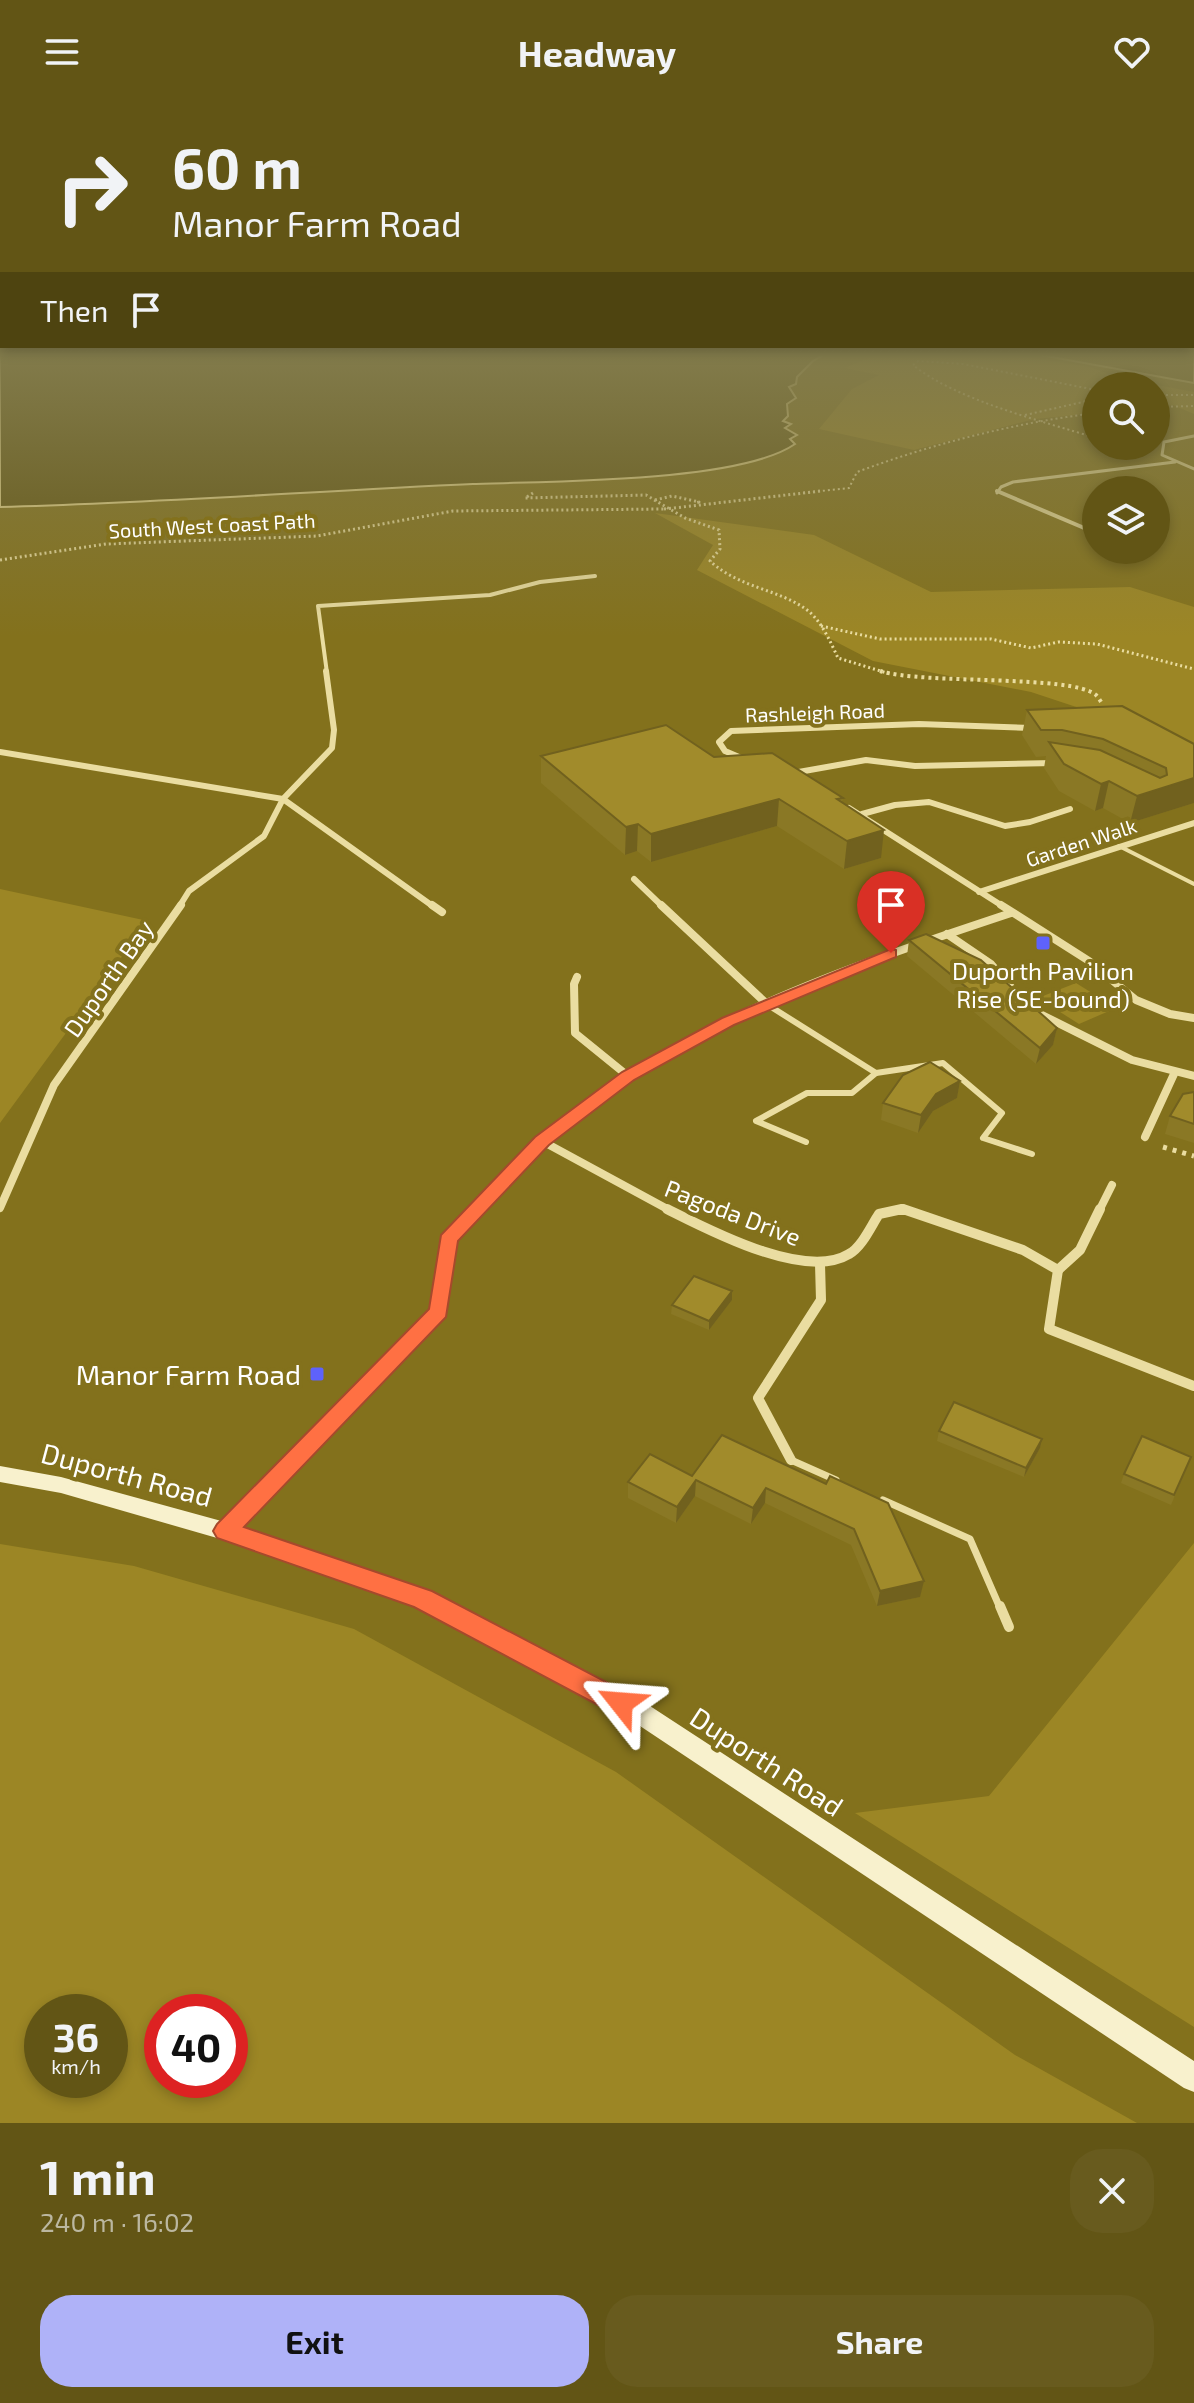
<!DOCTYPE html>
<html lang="en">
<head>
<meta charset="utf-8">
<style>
  :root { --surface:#625515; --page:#685b1e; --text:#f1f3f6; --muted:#bbb7a0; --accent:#afb2f8 }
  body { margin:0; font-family:"Exo 2",sans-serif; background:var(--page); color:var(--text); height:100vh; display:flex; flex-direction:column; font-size:30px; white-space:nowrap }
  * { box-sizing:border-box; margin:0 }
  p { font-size:26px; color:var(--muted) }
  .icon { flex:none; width:44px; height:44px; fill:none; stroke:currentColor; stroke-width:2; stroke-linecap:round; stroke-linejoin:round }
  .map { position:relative; height:2019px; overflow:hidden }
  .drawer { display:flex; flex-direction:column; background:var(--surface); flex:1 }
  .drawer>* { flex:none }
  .guide { position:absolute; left:0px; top:0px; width:1194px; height:244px; box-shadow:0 4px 12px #0003; background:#625515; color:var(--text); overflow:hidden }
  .tools { position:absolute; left:1082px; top:268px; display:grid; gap:16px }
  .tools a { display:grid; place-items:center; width:88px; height:88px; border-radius:50%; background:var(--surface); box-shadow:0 4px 12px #0003; font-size:40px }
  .speed { position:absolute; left:24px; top:1890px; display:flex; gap:16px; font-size:40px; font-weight:700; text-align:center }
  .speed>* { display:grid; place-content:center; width:104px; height:104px; border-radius:50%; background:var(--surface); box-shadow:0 4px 12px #0003; line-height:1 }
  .speed small { font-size:20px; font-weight:400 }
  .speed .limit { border:12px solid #d22; background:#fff; color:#111 }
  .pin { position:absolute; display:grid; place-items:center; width:68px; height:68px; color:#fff; margin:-82px -34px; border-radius:50% 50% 50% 0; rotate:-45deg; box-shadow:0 0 8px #0007 }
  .pin .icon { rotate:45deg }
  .me { position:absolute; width:88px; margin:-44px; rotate:298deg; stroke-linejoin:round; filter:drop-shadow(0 0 6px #0008) }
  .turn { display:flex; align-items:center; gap:28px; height:168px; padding:0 40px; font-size:36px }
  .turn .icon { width:104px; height:104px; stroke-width:2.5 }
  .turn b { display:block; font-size:56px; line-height:68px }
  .then { display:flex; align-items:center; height:76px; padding:0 40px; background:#0003; gap:16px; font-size:30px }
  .round { display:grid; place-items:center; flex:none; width:84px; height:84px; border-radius:32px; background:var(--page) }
  .head { display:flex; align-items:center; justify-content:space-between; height:136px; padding:0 40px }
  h1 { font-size:48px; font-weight:700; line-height:60px }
  .action { display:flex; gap:16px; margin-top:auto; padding:16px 40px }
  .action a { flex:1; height:92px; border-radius:32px; background:var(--accent); color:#111; font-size:32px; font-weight:700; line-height:92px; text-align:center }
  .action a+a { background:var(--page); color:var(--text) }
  header { display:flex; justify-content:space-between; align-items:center; height:104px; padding:0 40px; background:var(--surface); font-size:36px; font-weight:700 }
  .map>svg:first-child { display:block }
</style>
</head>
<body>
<header><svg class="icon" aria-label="menu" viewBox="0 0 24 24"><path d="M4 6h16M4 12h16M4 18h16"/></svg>Headway<svg class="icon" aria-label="heart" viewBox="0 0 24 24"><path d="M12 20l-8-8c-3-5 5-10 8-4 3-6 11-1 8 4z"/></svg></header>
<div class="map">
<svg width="1194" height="2019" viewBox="0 0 1194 2019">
  <rect width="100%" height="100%" fill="#83711c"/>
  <g fill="#9c8625" fill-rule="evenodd">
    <path d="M877 250H1008L1090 263 1119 274 1194 288V310L1173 301 1156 303V282H1096V309L1035 315 914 346 819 325 852 285 879 271 845 264Z"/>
    <path d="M655 409 814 431 931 488 1130 483 1194 503V642L1031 588 873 557 697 466 713 441Z"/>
    <path d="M0 785 148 817 0 1019Z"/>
    <path d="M1076 879 1116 904 1079 920 1038 894Z"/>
    <path d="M1194 1439V1923L855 1709 989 1692Z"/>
    <path d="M0 1440 134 1462 354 1525 616 1668 1015 1951 1137 2019H0ZM110 1908V1976H42V1908ZM230 1908V1976H162V1908Z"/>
  </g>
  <g fill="#615412" stroke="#ecdb94" stroke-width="2">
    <path d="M0 250H825L813 257 797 273 796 280 789 283 796 294 787 300 788 312 783 317 791 320 785 324 797 331 790 335 795 340C739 379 546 377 473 380 315 387 158 399 0 403Z"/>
    <path d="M1035 250H1194V279Z"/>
  </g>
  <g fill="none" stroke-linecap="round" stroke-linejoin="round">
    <g stroke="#eadda1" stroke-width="2" stroke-dasharray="2 3" stroke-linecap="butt">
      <path d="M1096 286 963 260 918 257 913 261C956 296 1042 317 1096 334"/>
      <path d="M1156 291H1194"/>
      <path d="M1156 303 1194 302"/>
      <path d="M1025 311 1096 295"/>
      <path d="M803 389 849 384 857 368C935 339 1014 319 1096 309"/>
    </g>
    <g stroke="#eadda1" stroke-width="3" stroke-dasharray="2 3" stroke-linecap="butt">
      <path d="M533 389 525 394 646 391 685 414 719 426 720 445 710 457C739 484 779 485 807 506 821 516 831 539 838 554L887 569"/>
      <path d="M655 396 672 392 699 398 696 399"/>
      <path d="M674 404 821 387"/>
      <path d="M0 456 106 440 317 432 453 407 664 405"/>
      <path d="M821 522 880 535H991L1031 544 1058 538 1097 540 1194 565"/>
    </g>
    <path stroke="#eadda1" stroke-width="4" stroke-dasharray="3 4" stroke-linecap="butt" d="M880 567C926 581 1070 570 1096 591 1099 594 1101 598 1103 601"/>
    <path stroke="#eadda1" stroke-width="5" stroke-dasharray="4 6" stroke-linecap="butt" d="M1163 1043 1194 1052"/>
    <path stroke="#eadda1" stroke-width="4" d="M1119 742 1194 780"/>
    <g stroke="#eadda1" stroke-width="6">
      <path d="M768 901 876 969 852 989H807L756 1017 806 1038"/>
      <path d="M876 969 943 959 1002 1009 983 1034 1032 1050"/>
    </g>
    <g stroke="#eadda1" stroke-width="7">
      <path d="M791 1356 836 1376"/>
      <path d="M883 1396 970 1435 1000 1504"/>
    </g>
    <path stroke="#eadda1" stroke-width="10" d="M1000 1502 1009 1523"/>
    <g stroke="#eadda1" stroke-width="3">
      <path d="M1194 332 1164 338 1162 351 1194 365"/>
      <path d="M997 389 1001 383 1013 378 1175 358"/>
    </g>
    <g stroke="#eadda1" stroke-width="4">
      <path d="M997 387 1096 429"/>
      <path d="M327 569 318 502 490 491 540 478 595 472"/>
    </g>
    <g stroke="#eadda1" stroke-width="6">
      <path d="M0 648 283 695 434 803"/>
      <path d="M746 656 725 647 719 638 731 627 919 620 1031 624"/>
      <path d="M793 669 866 656 915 662 1054 659"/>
      <path d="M849 704 1004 803"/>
      <path d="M862 710 895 701 929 698 1005 722 1030 718 1070 705"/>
      <path d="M634 775 663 803"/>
      <path d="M979 788 1194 719"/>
      <path d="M179 803 189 787 264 732 283 695 332 644 334 626 326 567"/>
    </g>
    <g stroke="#eadda1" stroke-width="8">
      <path d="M432 801 442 808"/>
      <path d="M661 801 768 901"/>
      <path d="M1001 801 1089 857 1136 896 1170 910 1194 914"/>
      <path d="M947 830 991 860 1016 889"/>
      <path d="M577 873 574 880 575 929 628 972"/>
      <path d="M1034 907 1132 956 1194 972"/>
      <path d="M1145 1033 1174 970"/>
      <path d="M542 1037 671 1107"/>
      <path d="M0 1104 54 981 181 801"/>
      <path d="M475 1107C497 1084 518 1058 542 1037 674 921 848 863 1011 809"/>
      <path d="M893 1107H909"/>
      <path d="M1099 1107 1112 1081"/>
    </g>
    <g stroke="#eadda1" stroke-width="10">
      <path d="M667 1105C709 1126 805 1177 849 1150 862 1143 871 1122 879 1110L902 1105"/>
      <path d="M903 1105 1023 1146 1058 1166 1049 1225 1194 1282"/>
      <path d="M1058 1166 1080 1146 1100 1105"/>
      <path d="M791 1356 758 1294 821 1196 820 1160"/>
      <path d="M226 1426 439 1207 448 1135 477 1105"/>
    </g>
    <path fill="#f8f1cd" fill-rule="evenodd" d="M0 1362 61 1373 225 1418 431 1488 650 1602 1194 1957V1988L1184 1984 634 1618 416 1502 224 1436 61 1389 0 1378Z"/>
    <path stroke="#eadda1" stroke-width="3" stroke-dasharray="2 3" stroke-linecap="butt" d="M664 405 674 404"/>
  </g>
  <g fill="#8a7825">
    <path d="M1027 606 1194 640V699L1130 719 1103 704 1095 707 1059 687 1044 664 1046 652 1036 653 1022 631Z"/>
    <path d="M541 652 843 694 842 698 881 754 844 765 777 722 651 758 637 747 625 751 541 679Z"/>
    <path d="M909 836 1057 924 1053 941 1036 960 907 852Z"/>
    <path d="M960 977 957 994 933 1007 918 1029 881 1016 883 999Z"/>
    <path d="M1194 988V1039L1165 1030 1170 1012Z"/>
    <path d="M732 1196 709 1226 671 1210 672 1201Z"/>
    <path d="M939 1327 1042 1335 1040 1344 1024 1373 937 1337Z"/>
    <path d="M1191 1353 1171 1401 1121 1379 1124 1370Z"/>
    <path d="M692 1372 826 1380 920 1493 877 1502 851 1441 765 1399 751 1420 695 1392 676 1419 628 1394V1378Z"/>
  </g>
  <g fill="#71611e">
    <path d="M1194 674V699L1130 719 1137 692Z"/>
    <path d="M1109 677 1103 704 1095 707 1101 680Z"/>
    <path d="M779 695 777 722 651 758V730Z"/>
    <path d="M638 720 637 747 625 751 626 723Z"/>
    <path d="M884 726 881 754 844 765 847 737Z"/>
    <path d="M1057 924 1053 941 1036 960 1040 944Z"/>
    <path d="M960 977 957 994 933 1007 918 1029 921 1011 936 990Z"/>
    <path d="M732 1187V1196L709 1226V1217Z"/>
    <path d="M1042 1335 1040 1344 1024 1373 1026 1364Z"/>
    <path d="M696 1376 695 1392 676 1419 677 1403Z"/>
    <path d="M766 1384 765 1399 751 1420 753 1404Z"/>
    <path d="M924 1477 920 1493 877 1502 880 1487Z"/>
  </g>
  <g fill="#a18b2b" stroke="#71611e" stroke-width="2">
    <path d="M1122 602 1194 640V674L1137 692 1109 677 1101 680 1064 660 1049 638 1100 646 1160 674 1167 671 1166 664 1103 635 1062 626H1041L1027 606Z"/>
    <path d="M666 621 714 653 772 649 843 694 837 695 884 726 847 737 779 695 651 730 638 720 626 723 541 652Z"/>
    <path d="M926 830 981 856 1057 924 1040 944 909 836Z"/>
    <path d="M930 958 960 977 936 990 921 1011 883 999 903 971Z"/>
    <path d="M1194 988V1020L1170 1012 1183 990Z"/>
    <path d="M694 1172 732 1187 709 1217 672 1201Z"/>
    <path d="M954 1298 1042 1335 1026 1364 939 1327Z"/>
    <path d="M722 1331 826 1380 830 1372 888 1399 924 1477 880 1487 854 1425 766 1384 753 1404 696 1376 677 1403 628 1378 650 1350 692 1372Z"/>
    <path d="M1142 1332 1191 1353 1174 1391 1124 1370Z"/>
  </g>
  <linearGradient id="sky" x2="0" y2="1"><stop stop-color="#483e0f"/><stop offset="0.47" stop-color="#827b4b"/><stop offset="1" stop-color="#827b4b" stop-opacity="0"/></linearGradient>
  <rect width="1194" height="533" fill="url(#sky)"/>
  <path fill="#ff7043" stroke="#a6492c" stroke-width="2" d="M891 845 896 846V853L734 921 634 976 549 1041 458 1137 446 1213 244 1423 432 1487 631 1591 635 1599 631 1608 621 1612 611 1608 414 1503 217 1434 213 1427 217 1420 429 1205 441 1131 535 1033 622 968 722 914Z"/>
  <g fill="#5e62fb" stroke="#83711c" stroke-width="3">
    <rect x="1035" y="831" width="16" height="16" rx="4"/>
    <rect x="309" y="1262" width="16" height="16" rx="4"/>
  </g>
  <g text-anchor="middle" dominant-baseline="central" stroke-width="8" stroke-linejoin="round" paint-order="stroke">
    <g font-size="20" fill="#fff" stroke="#83711c">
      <text transform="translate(212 421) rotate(-3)">South West Coast Path</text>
      <text transform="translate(815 608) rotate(-2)">Rashleigh Road</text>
      <text transform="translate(1081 738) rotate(-18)">Garden Walk</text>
    </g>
    <g font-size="24" fill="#fff" stroke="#83711c">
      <text x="1043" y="866">Duporth Pavilion<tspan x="1043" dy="28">Rise (SE-bound)</tspan></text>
    </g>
    <g font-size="24" fill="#fff" stroke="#83711c">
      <text transform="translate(108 874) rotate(-55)">Duporth Bay</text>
      <text transform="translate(733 1108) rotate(21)">Pagoda Drive</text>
    </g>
    <g font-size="28" fill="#fff" stroke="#83711c" text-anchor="end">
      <text x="301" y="1270">Manor Farm Road</text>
    </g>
    <g font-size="28" fill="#fff" stroke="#83711c">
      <text transform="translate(127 1370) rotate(15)">Duporth Road</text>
      <text transform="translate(767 1657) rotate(33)">Duporth Road</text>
    </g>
  </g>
</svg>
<div class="tools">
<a><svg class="icon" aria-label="search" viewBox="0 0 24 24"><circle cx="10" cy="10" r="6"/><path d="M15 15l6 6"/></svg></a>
<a><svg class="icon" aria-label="layers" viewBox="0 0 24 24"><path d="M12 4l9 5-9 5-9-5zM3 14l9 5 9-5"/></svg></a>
</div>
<div class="speed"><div>36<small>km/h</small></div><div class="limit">40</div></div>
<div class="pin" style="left:891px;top:849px;background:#d93025"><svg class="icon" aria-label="arrive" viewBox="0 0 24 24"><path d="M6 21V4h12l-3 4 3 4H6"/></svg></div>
<svg class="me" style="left:621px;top:1599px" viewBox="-20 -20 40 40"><path d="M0-17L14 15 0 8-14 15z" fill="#ff7043" stroke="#fff" stroke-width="4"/></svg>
<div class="guide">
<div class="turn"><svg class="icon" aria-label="right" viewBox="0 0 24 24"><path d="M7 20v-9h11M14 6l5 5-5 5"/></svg><div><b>60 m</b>Manor Farm Road</div></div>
<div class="then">Then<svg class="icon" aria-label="arrive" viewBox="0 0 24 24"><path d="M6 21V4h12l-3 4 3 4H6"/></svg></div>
</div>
</div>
<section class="drawer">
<div class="head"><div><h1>1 min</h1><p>240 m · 16:02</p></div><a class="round"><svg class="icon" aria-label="close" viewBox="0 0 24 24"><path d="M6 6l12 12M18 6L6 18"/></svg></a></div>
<div class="action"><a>Exit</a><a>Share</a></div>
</section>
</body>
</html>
